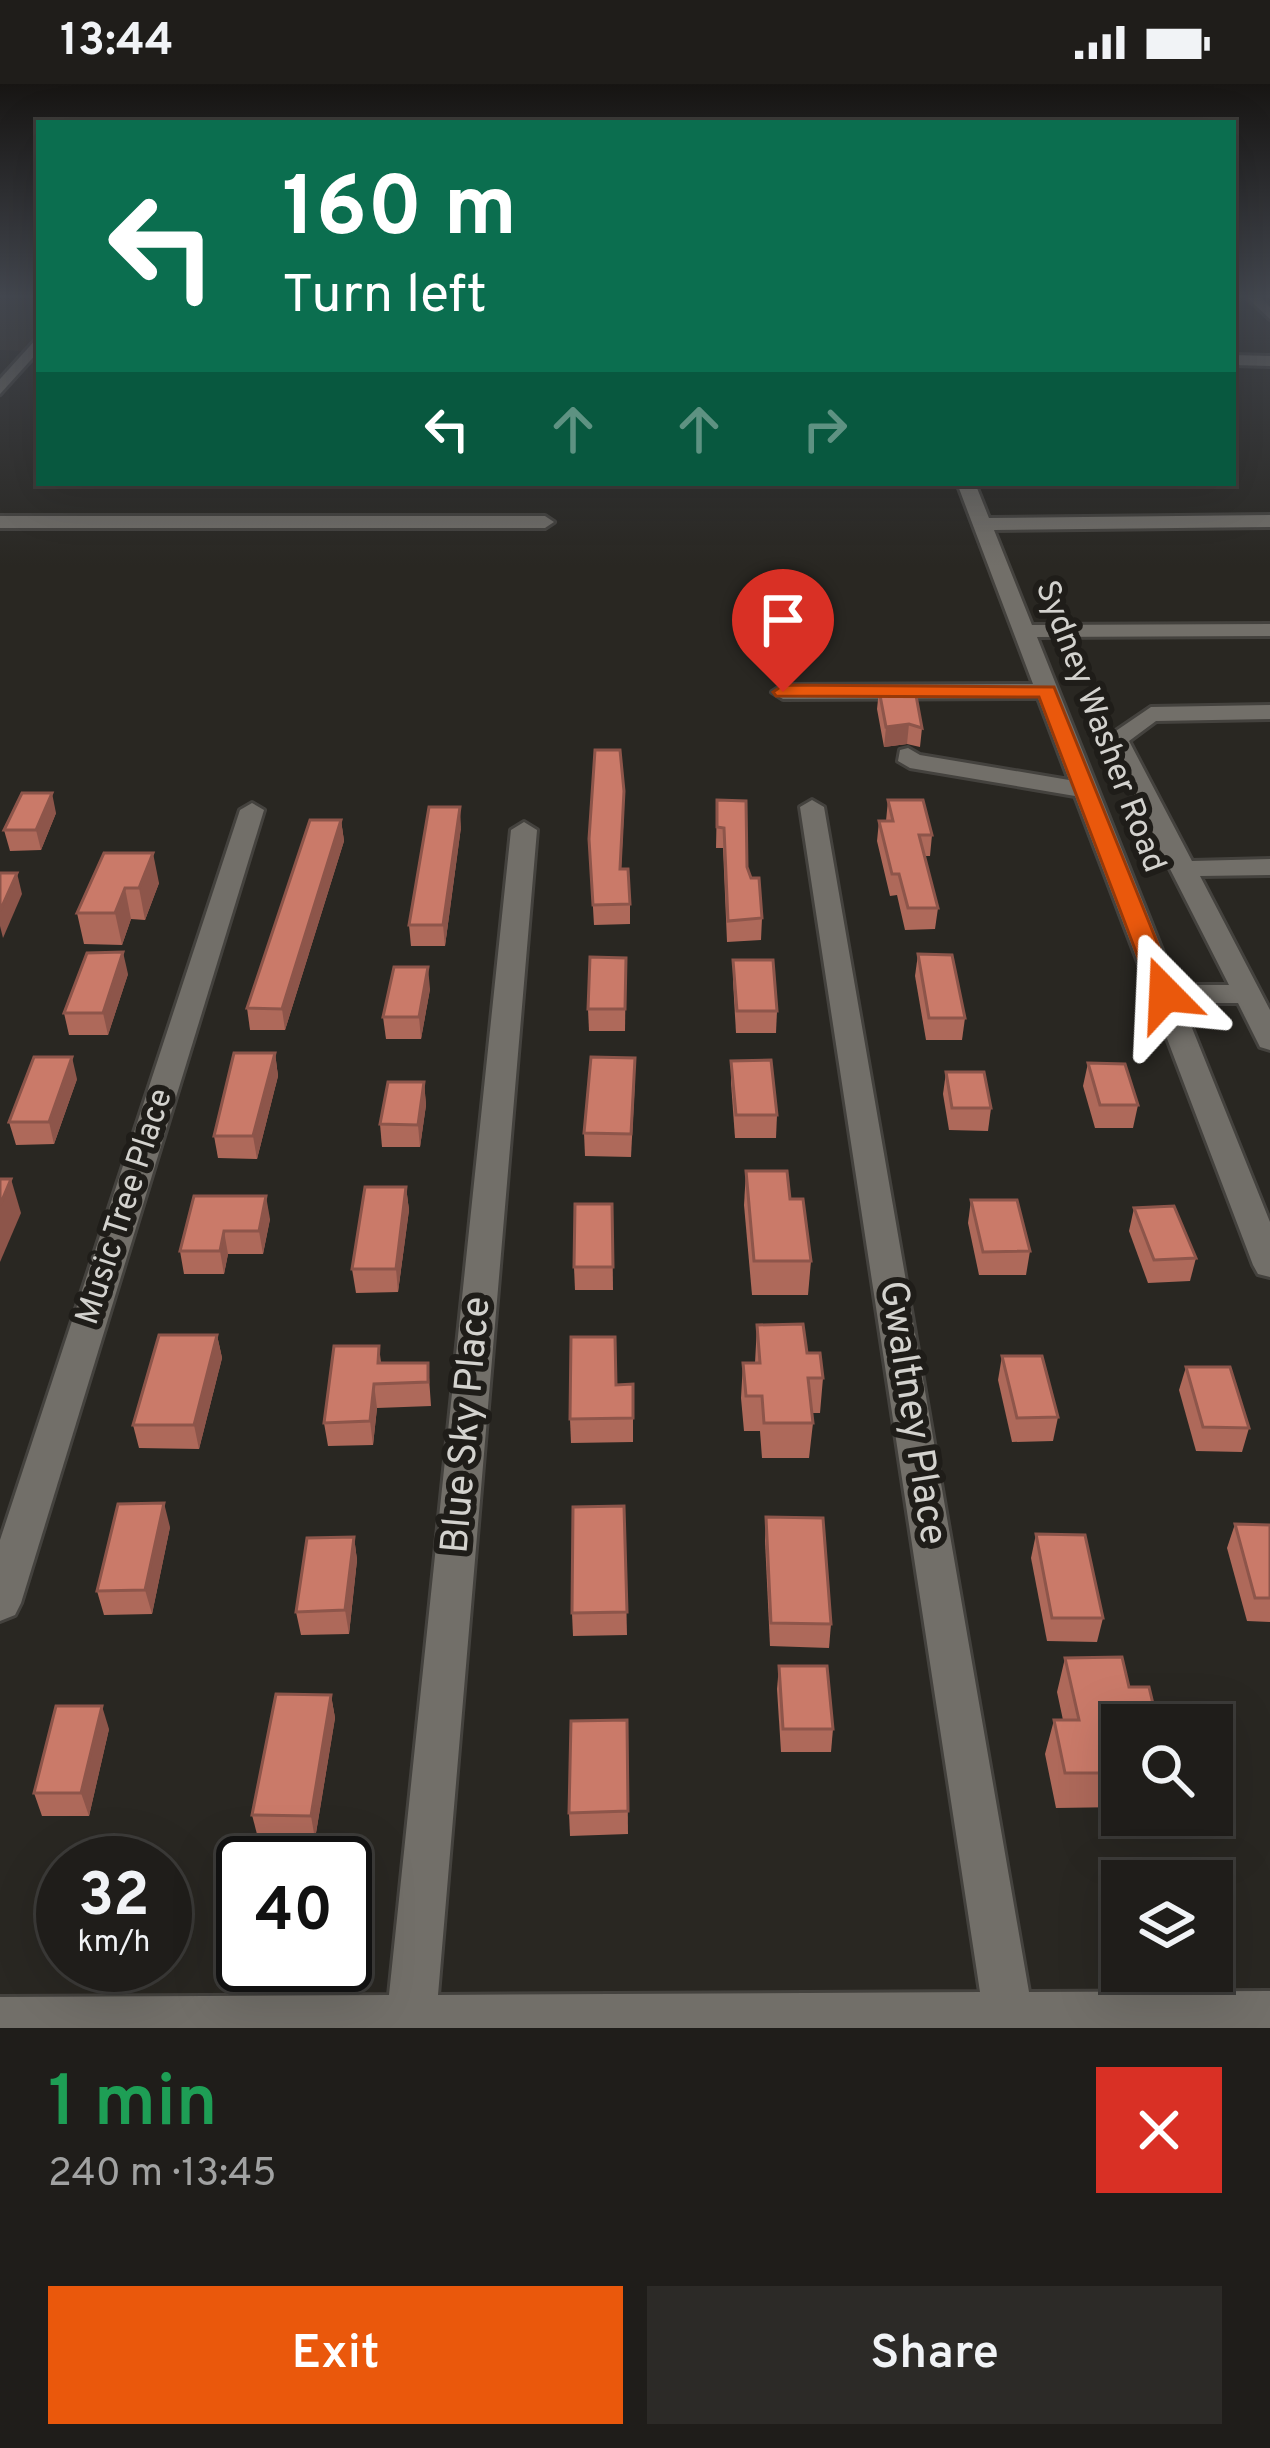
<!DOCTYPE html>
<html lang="en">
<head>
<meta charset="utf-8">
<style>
  :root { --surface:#1f1d1a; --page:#2c2a27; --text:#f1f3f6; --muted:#a1a2a2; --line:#3c3b39; --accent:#ea580c }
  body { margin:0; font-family:Overpass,sans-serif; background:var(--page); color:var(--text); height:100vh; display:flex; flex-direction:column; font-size:45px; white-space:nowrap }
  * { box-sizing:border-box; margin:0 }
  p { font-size:39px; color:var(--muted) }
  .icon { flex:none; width:66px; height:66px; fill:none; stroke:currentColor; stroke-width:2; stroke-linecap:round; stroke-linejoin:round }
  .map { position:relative; height:1944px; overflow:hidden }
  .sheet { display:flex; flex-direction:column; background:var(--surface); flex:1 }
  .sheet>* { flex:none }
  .hud { position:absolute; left:36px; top:36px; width:1200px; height:366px; border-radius:0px; box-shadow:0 12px 48px #0002,0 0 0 3px var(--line); background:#0b6e4f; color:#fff; overflow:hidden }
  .tools { position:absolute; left:1101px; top:1620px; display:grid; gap:24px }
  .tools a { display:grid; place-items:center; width:132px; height:132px; border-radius:0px; background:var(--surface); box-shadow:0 12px 48px #0002,0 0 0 3px var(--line); font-size:60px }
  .speed { position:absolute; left:36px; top:1752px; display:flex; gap:24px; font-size:60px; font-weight:700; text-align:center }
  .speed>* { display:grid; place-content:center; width:156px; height:156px; border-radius:50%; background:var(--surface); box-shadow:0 12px 48px #0002,0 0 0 3px var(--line); line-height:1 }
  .speed small { font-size:30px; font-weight:400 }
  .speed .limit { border:6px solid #111; border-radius:18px; background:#fff; color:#111 }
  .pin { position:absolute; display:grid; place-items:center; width:102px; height:102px; color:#fff; margin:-123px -51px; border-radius:50% 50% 50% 0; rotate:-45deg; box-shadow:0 0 12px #0007 }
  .pin .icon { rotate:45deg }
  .me { position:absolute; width:132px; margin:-66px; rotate:339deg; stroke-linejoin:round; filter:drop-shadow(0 0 9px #0008) }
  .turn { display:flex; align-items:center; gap:42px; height:252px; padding:0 48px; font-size:54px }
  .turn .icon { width:156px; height:156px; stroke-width:2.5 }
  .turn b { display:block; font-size:84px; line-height:102px }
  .lanes { display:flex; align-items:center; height:114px; padding:0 48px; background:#0003; justify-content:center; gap:60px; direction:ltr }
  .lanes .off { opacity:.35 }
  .round { display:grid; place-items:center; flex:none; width:126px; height:126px; border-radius:0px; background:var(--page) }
  .head { display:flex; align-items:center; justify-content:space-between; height:204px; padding:0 48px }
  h1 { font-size:72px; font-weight:600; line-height:90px; color:#1e9e55 }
  .primary-button { display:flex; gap:24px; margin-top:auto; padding:24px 48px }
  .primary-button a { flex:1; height:138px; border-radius:0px; background:var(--accent); color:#fff; font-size:48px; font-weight:600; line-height:138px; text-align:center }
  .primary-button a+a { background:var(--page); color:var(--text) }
  .status { display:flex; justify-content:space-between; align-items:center; height:84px; padding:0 60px; background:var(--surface); direction:ltr }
  .status svg { height:33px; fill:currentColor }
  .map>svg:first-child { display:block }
</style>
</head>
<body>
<div class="status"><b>13:44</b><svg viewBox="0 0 49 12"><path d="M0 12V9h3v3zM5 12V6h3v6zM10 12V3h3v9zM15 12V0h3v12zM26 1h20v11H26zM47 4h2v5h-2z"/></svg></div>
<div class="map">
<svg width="1270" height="1944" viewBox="0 0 1270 1944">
  <rect width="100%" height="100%" fill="#292722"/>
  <path fill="#353026" d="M0 210H39V248L24 267 0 266Z"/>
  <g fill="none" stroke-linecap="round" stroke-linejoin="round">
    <g stroke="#44423e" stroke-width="6">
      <g id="minor">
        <path d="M1243 210H1258L1270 223V235Z"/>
        <path d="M39 252V267L0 310V295Z"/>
        <path d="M1233 271 1270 272V282L1233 281Z"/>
        <path d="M957 399H975L989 434 1270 431V443L994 446 1032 541 1270 540V552L1037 553 1176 901H1229L1104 655 1151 623 1270 621V635L1156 637 1129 657 1192 777 1270 775V791L1200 792 1270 926V966L1260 963 1238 919H1182L1270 1138V1193L1258 1190 1253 1181 1075 712 910 684 898 677 900 666 908 664 920 671 1069 696 1038 614 783 615 772 608 783 601 1033 600Z"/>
        <path d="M0 432H545L554 438 545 444H0Z"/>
        <path d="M812 716 824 723 1029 1908 1270 1907V1944H0V1913L389 1911 511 746 524 738 537 746 438 1911 980 1908 800 723Z"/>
        <path d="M252 719 264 726 21 1519 15 1531 0 1537V1456L240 726Z"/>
      </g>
    </g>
    <use href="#minor" fill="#726f69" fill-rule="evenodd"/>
  </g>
  <g fill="#ae695a">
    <path d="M879 606 922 644 920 663 907 660 884 663 877 625Z"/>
    <path d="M717 716 747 783 762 834 761 856 727 858 723 764H716Z"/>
    <path d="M888 716 932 751 930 772H924L938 824 935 845 905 846 897 811 890 812 877 757 879 737H886Z"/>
    <path d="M624 726 621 785 630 820V840L594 841 589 755Z"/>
    <path d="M56 729 41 766 10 767 4 746Z"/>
    <path d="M341 736 344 757 285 946H250L247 924Z"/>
    <path d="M461 743 445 862H411L409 841Z"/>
    <path d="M104 769 159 799 145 836 131 835 122 861 84 860 77 829Z"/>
    <path d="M918 870 965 934 962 956H926L915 892Z"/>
    <path d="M626 874 625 947H589L588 925Z"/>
    <path d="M733 876 777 927 776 949H736L733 897Z"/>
    <path d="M128 890 108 951H69L64 929Z"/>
    <path d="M430 905 421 955H386L383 933Z"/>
    <path d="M275 969 278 992 257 1075 218 1074 214 1052Z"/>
    <path d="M731 977 777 1031 776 1054H735L731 999Z"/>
    <path d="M1088 979 1138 1021 1133 1044H1095L1083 1002Z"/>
    <path d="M946 988 991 1024 988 1047 949 1046 943 1010Z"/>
    <path d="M77 995 54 1060 16 1061 9 1038Z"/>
    <path d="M635 996 631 1073 585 1072 584 1049Z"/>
    <path d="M424 998 426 1021 420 1063H382L380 1040Z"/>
    <path d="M746 1087 790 1115 811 1177 808 1211H752L744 1121Z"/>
    <path d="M406 1103 409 1126 398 1208 356 1209 352 1185Z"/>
    <path d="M194 1112 270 1135 263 1170H228L224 1190H184L180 1167Z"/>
    <path d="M971 1116 1030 1167 1026 1191H979L968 1139Z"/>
    <path d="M612 1120 613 1206H575L574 1183Z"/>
    <path d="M1134 1124 1196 1174 1190 1197 1148 1199 1129 1147Z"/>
    <path d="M757 1241 823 1294 820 1329H811L813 1339 809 1374H762L760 1347H744L741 1314 743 1279H755Z"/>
    <path d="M217 1251 222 1274 199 1365 139 1364 133 1341Z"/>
    <path d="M379 1262 381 1279H428L431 1322 377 1324 373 1361 328 1362 324 1339Z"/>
    <path d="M1002 1272 1058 1333 1053 1357 1012 1358 998 1296Z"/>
    <path d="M1186 1283 1249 1344 1242 1368 1196 1367 1179 1306Z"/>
    <path d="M633 1300V1358L571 1359 570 1335 616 1301Z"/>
    <path d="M624 1422 627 1551 573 1552 572 1529Z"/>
    <path d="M766 1433 831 1540 829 1564 770 1562 765 1457Z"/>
    <path d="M1235 1440 1270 1441V1538L1247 1537 1227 1464Z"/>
    <path d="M170 1443 152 1530 104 1531 97 1507Z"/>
    <path d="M1036 1450 1103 1534 1097 1558 1047 1557 1031 1474Z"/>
    <path d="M354 1453 357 1476 349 1550 301 1551 296 1528Z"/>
    <path d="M1065 1574 1129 1603 1122 1641V1723L1056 1724 1045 1670 1054 1636H1063L1057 1608Z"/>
    <path d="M779 1582 833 1645 831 1668H781L777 1605Z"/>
    <path d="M331 1611 335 1634 315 1755 258 1754 252 1731Z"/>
    <path d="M627 1636 628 1750 570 1752 569 1729Z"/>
    <path d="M109 1645 89 1732H42L34 1709Z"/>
  </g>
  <g fill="#8d554a">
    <path d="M909 640 907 660 884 663 886 643Z"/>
    <path d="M52 709 56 729 41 766 36 746Z"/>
    <path d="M460 723 461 743 445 862 443 841Z"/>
    <path d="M341 736 344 757 285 946 282 925Z"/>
    <path d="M153 769 159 799 145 836 139 804Z"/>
    <path d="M17 789 22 810 3 854 0 842V827Z"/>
    <path d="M125 804 131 835 122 861 115 829Z"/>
    <path d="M123 868 128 890 108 951 103 929Z"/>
    <path d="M428 883 430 905 421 955 419 933Z"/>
    <path d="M275 969 278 992 257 1075 253 1052Z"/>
    <path d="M72 973 77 995 54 1060 49 1038Z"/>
    <path d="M424 998 426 1021 420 1063 418 1041Z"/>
    <path d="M11 1095 21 1129 0 1178V1121Z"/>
    <path d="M406 1103 409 1126 398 1208 396 1185Z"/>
    <path d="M266 1112 270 1135 263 1170 259 1147Z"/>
    <path d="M224 1147 228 1170 224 1190 220 1167Z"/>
    <path d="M217 1251 222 1274 199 1365 194 1341Z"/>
    <path d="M374 1300 377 1324 373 1361 370 1337Z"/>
    <path d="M164 1419 170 1443 152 1530 145 1506Z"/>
    <path d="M354 1453 357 1476 349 1550 345 1526Z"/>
    <path d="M331 1611 335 1634 315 1755 311 1732Z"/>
    <path d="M102 1622 109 1645 89 1732 81 1709Z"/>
  </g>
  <g fill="#ca7a69" stroke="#8d554a" stroke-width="3">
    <path d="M879 606H915L922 644 909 640 886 643Z"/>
    <path d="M595 666H620L624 707 620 785H628L630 820 593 821 589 755Z"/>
    <path d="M22 709H52L36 746H4Z"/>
    <path d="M717 716 746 717 747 783 751 794H759L762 834 728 837 724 744 717 743Z"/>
    <path d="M888 716H923L932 751H919L938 824H908L899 790H892L879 737H893Z"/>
    <path d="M429 723H460L443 841H409Z"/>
    <path d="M310 736H341L282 925 247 924Z"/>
    <path d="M104 769H153L139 804H125L115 829H77Z"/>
    <path d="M0 789H17L0 827Z"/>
    <path d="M123 868 103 929H64L87 869Z"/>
    <path d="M918 870 952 871 965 934H929Z"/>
    <path d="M590 873 626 874 625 925H588Z"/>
    <path d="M733 876H773L777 927H737Z"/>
    <path d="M394 883H428L419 933H383Z"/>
    <path d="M234 969H275L253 1052H214Z"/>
    <path d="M34 973H72L49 1038H9Z"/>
    <path d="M591 973 635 974 631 1050 584 1049Z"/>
    <path d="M771 976 777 1031H736L731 977Z"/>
    <path d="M1088 979 1125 980 1138 1021H1100Z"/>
    <path d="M946 988H984L991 1024H952Z"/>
    <path d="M388 998H424L418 1041 380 1040Z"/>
    <path d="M746 1087H787L790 1115H803L811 1177H754Z"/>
    <path d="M0 1095H11L0 1121Z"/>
    <path d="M365 1103H406L396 1185H352Z"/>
    <path d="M194 1112H266L259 1147H224L220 1167H180Z"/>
    <path d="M971 1116H1017L1030 1167 983 1168Z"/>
    <path d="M575 1120H612L613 1183H574Z"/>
    <path d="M1174 1122 1196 1174 1154 1176 1134 1124Z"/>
    <path d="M803 1240 807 1269H820L823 1294H808L813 1339H764L762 1312H746L743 1279H760L757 1241Z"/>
    <path d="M159 1251H217L194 1341H133Z"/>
    <path d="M571 1253H615L616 1301 633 1300V1334L570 1335Z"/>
    <path d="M334 1262H379L378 1279H428V1298L374 1300 370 1337 324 1339Z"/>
    <path d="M1002 1272H1042L1058 1333 1017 1334Z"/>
    <path d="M1186 1283H1230L1249 1344 1203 1343Z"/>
    <path d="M164 1419 145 1506 97 1507 118 1420Z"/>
    <path d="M624 1422 627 1528 572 1529 573 1423Z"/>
    <path d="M766 1433 823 1434 831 1540 771 1539Z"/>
    <path d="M1235 1440 1270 1441V1514H1255Z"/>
    <path d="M1036 1450 1085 1451 1103 1534H1052Z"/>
    <path d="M354 1453 345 1526 296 1528 307 1454Z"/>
    <path d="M1122 1573 1129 1603H1149L1158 1641H1122V1689H1065L1054 1636H1079L1065 1574Z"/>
    <path d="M779 1582H827L833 1645H783Z"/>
    <path d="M276 1610 331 1611 311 1732 252 1731Z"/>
    <path d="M56 1622H102L81 1709H34Z"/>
    <path d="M627 1636 628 1727 569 1729 571 1637Z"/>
  </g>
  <linearGradient id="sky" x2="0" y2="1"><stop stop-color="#171513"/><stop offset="0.44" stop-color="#43474f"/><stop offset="1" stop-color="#43474f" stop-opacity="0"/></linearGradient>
  <rect width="1270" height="482" fill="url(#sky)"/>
  <path fill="#ea580c" stroke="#983908" stroke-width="3" d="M783 601 1054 603 1178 910 1174 916H1156L1152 910 1039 613 776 612 773 608Z"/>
  <g text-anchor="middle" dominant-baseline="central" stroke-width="12" stroke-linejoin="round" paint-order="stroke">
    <g font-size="33" fill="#d3d2ce" stroke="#1f1d19">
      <text transform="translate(1099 643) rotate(69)">Sydney Washer Road</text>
      <text transform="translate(126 1123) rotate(-72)">Music Tree Place</text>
    </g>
    <g font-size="39" fill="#d3d2ce" stroke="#1f1d19">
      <text transform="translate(911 1329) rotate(81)">Gwaltney Place</text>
      <text transform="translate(468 1341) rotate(-85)">Blue Sky Place</text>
    </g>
  </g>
</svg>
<div class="tools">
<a><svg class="icon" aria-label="search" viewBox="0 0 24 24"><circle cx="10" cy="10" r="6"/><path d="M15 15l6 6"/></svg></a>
<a><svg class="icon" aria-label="layers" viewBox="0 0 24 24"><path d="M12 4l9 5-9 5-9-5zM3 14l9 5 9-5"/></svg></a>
</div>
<div class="speed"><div>32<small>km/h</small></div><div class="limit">40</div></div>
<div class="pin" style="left:783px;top:608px;background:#d93025"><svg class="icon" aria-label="arrive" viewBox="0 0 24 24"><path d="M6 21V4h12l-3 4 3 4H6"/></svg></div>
<svg class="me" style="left:1165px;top:910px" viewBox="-20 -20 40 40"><path d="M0-17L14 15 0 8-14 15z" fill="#ea580c" stroke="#fff" stroke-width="4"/></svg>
<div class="hud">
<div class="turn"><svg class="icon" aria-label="left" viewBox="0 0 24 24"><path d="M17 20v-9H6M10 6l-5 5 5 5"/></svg><div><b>160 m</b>Turn left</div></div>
<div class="lanes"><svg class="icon" aria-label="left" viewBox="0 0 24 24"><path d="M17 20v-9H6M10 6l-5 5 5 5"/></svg><svg class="icon off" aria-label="ahead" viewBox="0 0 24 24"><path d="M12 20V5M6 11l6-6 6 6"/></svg><svg class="icon off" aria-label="ahead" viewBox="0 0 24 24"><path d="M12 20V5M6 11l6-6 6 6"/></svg><svg class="icon off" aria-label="right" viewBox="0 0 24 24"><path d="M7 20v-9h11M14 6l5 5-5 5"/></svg></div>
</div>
</div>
<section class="sheet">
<div class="head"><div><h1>1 min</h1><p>240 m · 13:45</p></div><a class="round" style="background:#d93025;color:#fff"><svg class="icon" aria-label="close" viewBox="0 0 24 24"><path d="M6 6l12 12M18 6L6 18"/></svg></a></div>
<div class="primary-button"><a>Exit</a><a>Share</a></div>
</section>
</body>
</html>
